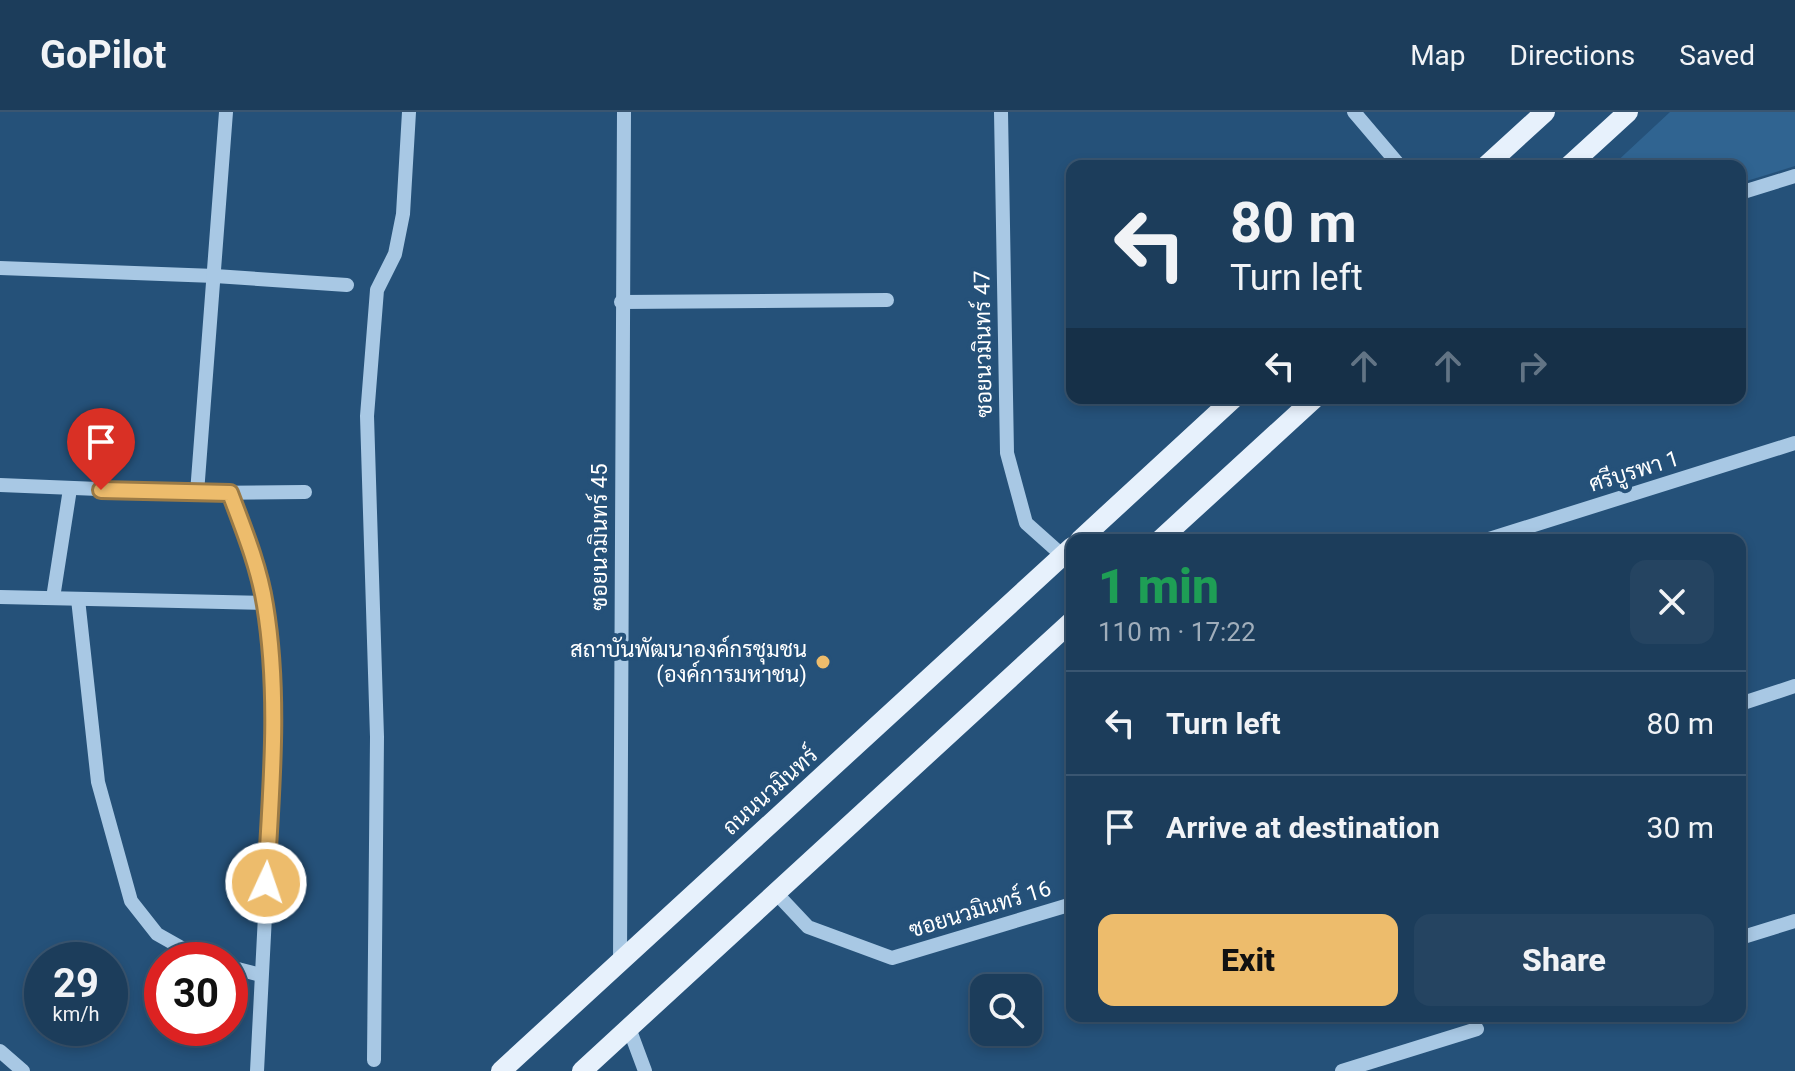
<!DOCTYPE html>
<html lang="en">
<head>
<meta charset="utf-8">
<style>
  :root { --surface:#1c3d5b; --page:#254461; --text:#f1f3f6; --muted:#a0aebb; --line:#3a5671; --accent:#edbc6c }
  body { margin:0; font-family:Roboto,Sarabun,sans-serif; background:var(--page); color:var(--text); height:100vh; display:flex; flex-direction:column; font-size:30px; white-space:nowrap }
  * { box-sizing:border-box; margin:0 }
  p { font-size:26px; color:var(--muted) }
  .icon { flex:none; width:44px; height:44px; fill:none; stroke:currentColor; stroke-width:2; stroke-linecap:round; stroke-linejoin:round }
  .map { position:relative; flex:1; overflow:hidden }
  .drawer { position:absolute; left:1066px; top:422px; width:680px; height:488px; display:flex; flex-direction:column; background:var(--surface); border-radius:16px; box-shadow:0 4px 12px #0003,0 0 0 2px var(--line) }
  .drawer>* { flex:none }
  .banner { position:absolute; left:1066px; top:48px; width:680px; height:244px; border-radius:16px; box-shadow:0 4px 12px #0003,0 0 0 2px var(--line); background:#1c3d5b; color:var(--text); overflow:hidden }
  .controls { position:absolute; left:970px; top:862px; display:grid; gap:16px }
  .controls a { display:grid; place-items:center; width:72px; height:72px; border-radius:16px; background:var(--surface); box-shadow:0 4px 12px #0003,0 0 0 2px var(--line); font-size:40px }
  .speed { position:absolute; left:24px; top:830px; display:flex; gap:16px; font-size:40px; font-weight:700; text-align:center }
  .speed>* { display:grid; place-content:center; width:104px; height:104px; border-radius:50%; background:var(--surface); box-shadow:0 4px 12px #0003,0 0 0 2px var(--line); line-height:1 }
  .speed small { font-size:20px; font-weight:400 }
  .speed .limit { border:12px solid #d22; background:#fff; color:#111 }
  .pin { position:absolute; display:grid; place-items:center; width:68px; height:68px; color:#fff; margin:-82px -34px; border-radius:50% 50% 50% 0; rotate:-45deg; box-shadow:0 0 8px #0007 }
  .pin .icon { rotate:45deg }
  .me { position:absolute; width:88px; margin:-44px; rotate:3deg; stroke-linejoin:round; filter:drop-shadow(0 0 6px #0008) }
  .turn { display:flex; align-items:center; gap:28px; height:168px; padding:0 32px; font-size:36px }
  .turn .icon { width:104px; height:104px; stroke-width:2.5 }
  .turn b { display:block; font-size:56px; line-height:68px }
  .lanes { display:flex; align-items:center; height:76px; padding:0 32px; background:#0003; justify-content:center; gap:40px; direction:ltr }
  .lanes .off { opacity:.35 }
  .round { display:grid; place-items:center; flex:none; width:84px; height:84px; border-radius:16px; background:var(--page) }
  .overview { display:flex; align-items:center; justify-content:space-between; height:136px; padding:0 32px }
  h1 { font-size:48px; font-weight:800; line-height:60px; color:#1e9e55 }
  .primary-button { display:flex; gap:16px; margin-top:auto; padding:16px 32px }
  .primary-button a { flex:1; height:92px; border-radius:16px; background:var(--accent); color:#111; font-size:32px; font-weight:800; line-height:92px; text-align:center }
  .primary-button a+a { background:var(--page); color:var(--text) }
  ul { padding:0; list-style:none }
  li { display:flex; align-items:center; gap:24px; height:104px; padding:0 32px; border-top:2px solid var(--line) }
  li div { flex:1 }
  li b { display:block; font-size:30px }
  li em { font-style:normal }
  header { display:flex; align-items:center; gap:48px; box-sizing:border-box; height:112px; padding:0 40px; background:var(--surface); border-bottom:2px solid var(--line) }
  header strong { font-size:38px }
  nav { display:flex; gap:44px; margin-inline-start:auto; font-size:28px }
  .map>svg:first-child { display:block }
</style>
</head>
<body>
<header>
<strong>GoPilot</strong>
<nav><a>Map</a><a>Directions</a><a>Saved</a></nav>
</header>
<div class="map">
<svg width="1795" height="959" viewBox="0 0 1795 959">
  <rect width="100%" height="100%" fill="#255179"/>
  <path fill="#306491" d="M1670 0H1795V54L1740 71V54H1612Z"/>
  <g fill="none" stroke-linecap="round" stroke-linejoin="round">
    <g stroke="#a8c8e4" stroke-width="14">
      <path d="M1001 0 1007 341 1026 411 1063 444"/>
      <path d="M1354 0 1400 54"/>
      <path d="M1740 81 1795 64"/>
      <path d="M0 156 215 164 347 173"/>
      <path d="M621 190 887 188"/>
      <path d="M0 373 197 381 305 380"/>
      <path d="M197 381 226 0"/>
      <path d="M230 381 254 449 265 491 271 540 273 648 257 959"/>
      <path d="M1486 428 1795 331"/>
      <path d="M0 485 265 491"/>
      <path d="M53 486 70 377"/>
      <path d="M78 487 98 670 131 789 157 822 203 848"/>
      <path d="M1740 592 1795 574"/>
      <path d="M776 781 808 815 892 846 1072 792"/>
      <path d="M1740 826 1795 809"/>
      <path d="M620 850 624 0"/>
      <path d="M230 855 261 863"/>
      <path d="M629 916 645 959"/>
      <path d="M0 939 23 959"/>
      <path d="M374 948 377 625 367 304 377 178 395 142 403 102 409 0"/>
      <path d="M1342 959 1477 917"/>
    </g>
    <g stroke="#e7f1fc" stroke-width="20">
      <path d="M1486 54 1545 0"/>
      <path d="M1569 54 1628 0"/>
      <path d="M1080 428 1234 286"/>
      <path d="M1160 428 1315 286"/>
      <path d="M501 959 1072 435"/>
      <path d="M582 959 1072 509"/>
    </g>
  </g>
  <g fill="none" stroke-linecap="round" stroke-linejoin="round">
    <g stroke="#9a7a46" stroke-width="20">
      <path id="route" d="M101 378 230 381C244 418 259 455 265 493 280 584 271 679 266 771"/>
    </g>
    <use href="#route" stroke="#edbc6c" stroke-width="14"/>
  </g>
  <circle fill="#edbc6c" stroke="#255179" stroke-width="3" cx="823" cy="550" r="8"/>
  <g text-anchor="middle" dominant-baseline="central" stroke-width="8" stroke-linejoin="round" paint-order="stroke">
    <g font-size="22" fill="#fff" stroke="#255179">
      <text transform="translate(983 232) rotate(-91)">ซอยนวมินทร์ 47</text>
      <text transform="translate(1634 359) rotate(-17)">ศรีบูรพา 1</text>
      <text transform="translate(599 425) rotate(-90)">ซอยนวมินทร์ 45</text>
      <text transform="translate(770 679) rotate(-42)">ถนนนวมินทร์</text>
      <text transform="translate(980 797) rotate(-17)">ซอยนวมินทร์ 16</text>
    </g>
    <g font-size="22" fill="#fff" stroke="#255179" text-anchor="end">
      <text x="807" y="537">สถาบันพัฒนาองค์กรชุมชน<tspan x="807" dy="25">(องค์การมหาชน)</tspan></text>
    </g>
  </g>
</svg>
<div class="controls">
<a><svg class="icon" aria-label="search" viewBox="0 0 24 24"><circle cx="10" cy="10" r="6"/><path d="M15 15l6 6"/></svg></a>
</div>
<div class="speed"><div>29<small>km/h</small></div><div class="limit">30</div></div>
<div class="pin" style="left:101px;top:378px;background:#d93025"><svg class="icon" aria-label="arrive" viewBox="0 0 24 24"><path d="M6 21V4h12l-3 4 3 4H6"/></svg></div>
<svg class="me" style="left:266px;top:771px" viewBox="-20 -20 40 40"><circle r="17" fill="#edbc6c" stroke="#fff" stroke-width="3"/><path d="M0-11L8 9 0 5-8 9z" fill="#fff"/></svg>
<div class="banner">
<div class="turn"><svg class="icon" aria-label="left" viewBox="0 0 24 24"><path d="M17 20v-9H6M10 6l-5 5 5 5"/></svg><div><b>80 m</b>Turn left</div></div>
<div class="lanes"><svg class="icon" aria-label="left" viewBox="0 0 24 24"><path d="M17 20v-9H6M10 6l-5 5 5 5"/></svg><svg class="icon off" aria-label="ahead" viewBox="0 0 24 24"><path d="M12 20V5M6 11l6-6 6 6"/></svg><svg class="icon off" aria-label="ahead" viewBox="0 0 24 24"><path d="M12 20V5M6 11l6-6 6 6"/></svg><svg class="icon off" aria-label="right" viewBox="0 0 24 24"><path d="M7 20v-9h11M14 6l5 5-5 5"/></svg></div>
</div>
<section class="drawer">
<div class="overview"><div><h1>1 min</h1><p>110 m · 17:22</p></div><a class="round"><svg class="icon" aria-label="close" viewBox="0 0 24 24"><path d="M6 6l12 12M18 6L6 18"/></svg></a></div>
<ul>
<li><svg class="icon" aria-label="left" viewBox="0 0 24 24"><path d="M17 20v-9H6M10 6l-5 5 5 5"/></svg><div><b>Turn left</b></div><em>80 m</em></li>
<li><svg class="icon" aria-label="arrive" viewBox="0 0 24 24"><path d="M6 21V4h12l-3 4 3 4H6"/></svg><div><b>Arrive at destination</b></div><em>30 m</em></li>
</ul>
<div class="primary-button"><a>Exit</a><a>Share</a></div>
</section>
</div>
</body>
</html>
